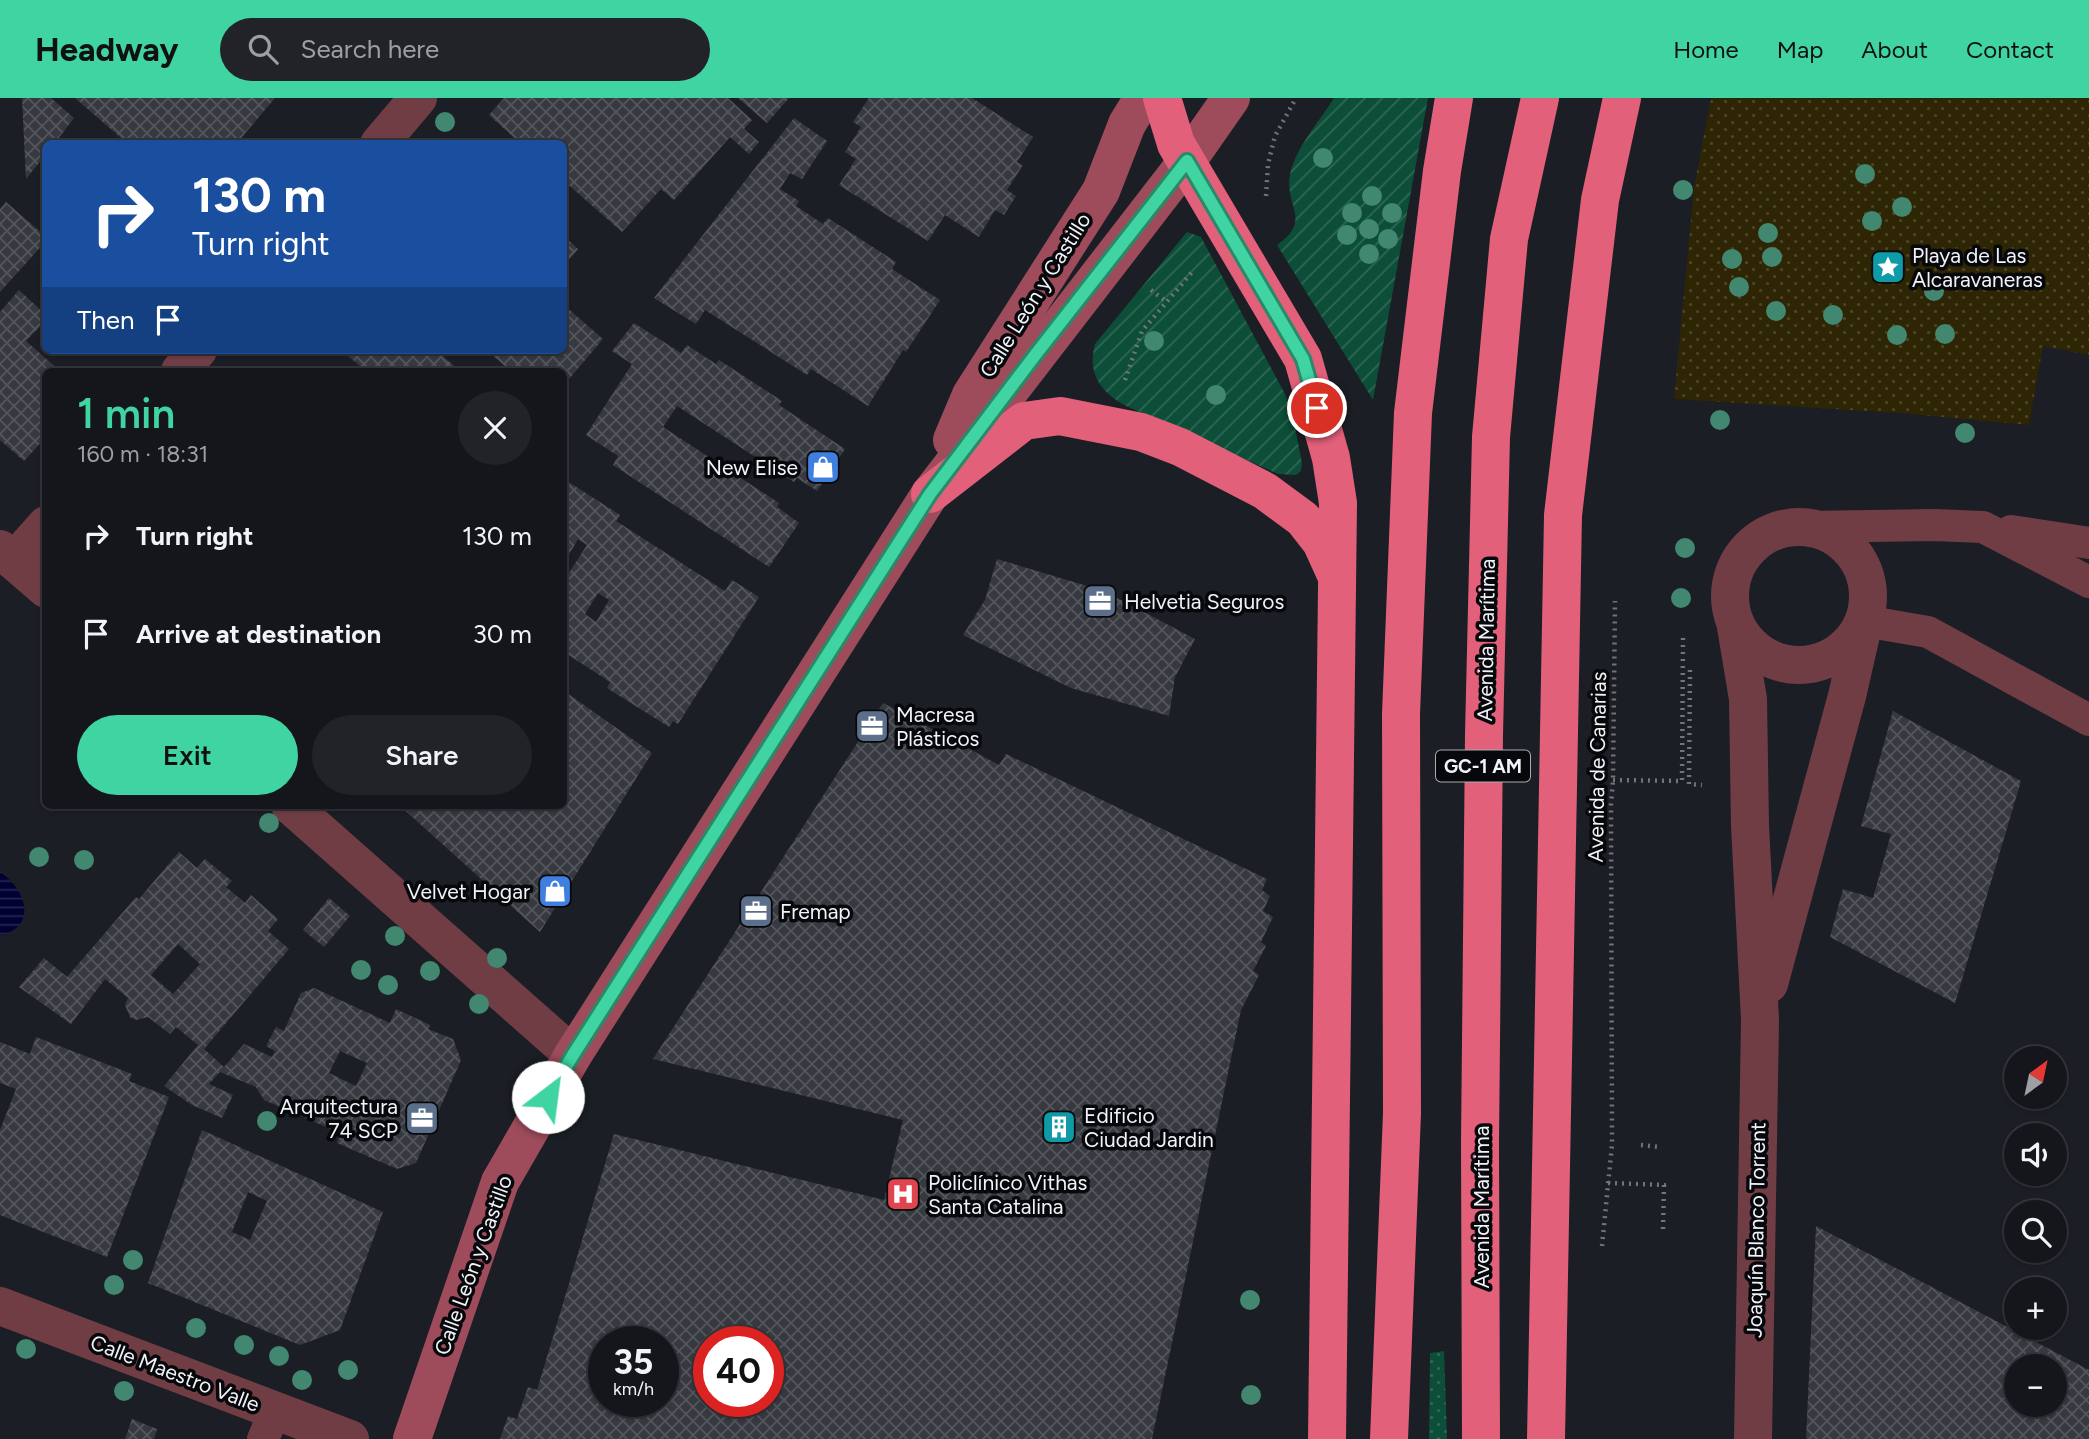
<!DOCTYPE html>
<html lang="en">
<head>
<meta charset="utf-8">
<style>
  :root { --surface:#14161b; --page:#212328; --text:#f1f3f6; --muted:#9d9fa3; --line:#33353a; --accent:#3fd4a2 }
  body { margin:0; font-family:Figtree,sans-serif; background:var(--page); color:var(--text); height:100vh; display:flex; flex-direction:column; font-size:26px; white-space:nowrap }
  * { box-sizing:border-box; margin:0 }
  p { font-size:23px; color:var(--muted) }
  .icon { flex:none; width:38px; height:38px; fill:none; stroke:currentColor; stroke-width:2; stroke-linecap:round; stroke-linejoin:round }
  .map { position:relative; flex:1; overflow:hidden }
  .side { position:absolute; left:42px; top:270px; width:525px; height:441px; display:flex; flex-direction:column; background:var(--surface); border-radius:10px; box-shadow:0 2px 5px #0004,0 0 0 2px var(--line) }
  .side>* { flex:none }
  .hud { position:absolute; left:42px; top:42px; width:525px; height:214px; border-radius:10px; box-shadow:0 2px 5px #0004,0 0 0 2px var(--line); background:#1a4fa0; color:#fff; overflow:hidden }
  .needle { width:46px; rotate:33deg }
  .fabs { position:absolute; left:2004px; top:948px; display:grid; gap:14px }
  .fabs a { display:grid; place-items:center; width:63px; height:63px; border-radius:50%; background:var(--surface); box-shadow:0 2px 5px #0004,0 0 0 2px var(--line); font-size:35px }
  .speed { position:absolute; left:588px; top:1228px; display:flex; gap:14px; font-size:35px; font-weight:700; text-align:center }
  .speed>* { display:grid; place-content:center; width:91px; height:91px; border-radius:50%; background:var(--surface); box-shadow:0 2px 5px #0004,0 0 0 2px var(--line); line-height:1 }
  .speed small { font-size:18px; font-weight:400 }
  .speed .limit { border:10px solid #d22; background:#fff; color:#111 }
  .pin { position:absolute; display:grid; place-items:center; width:60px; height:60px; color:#fff; margin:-30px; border:4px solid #fff; border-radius:50%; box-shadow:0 2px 7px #0007 }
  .me { position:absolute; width:77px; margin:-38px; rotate:30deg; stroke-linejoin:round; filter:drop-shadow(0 0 5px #0008) }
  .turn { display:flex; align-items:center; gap:24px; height:147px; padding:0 35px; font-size:32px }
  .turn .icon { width:91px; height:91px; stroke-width:2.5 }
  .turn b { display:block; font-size:49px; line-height:60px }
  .then { display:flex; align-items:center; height:66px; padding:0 35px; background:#0003; gap:14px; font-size:26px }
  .round { display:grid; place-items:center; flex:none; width:74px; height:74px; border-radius:37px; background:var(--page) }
  .headline { display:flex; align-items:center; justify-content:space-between; height:119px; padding:0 35px }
  h1 { font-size:42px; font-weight:600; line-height:52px; color:var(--accent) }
  .cta { display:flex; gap:14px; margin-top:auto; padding:14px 35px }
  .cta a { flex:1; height:80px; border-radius:42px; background:var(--accent); color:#111; font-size:28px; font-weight:600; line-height:80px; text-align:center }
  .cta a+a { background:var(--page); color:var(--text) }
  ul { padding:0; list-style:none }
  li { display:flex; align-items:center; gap:21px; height:98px; padding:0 35px }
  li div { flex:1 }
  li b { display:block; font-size:26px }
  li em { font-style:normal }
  header { display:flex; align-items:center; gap:42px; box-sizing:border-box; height:98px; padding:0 35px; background:var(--accent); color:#111 }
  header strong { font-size:33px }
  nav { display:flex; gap:38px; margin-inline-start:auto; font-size:24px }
  .search { width:490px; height:63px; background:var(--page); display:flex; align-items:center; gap:18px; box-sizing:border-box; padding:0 24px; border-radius:38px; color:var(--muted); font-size:26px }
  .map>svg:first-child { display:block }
</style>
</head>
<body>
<header>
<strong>Headway</strong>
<div class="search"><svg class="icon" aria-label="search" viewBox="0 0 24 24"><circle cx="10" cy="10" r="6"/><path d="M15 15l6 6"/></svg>Search here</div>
<nav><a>Home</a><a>Map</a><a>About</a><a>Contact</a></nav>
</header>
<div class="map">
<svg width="2089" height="1341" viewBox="0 0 2089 1341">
  <defs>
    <pattern id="grass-dots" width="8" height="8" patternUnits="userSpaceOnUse" patternTransform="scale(1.75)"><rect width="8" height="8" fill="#0c4e38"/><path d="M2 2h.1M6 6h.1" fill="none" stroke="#306856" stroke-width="1.8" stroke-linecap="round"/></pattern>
    <pattern id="sand-dots" width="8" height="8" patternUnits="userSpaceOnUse" patternTransform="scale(1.75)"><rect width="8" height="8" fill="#2d2504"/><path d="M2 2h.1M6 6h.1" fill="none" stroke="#4c4529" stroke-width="1.8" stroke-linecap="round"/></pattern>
    <pattern id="garden-furrows" width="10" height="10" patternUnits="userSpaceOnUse" patternTransform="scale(1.75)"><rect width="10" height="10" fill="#0c4e38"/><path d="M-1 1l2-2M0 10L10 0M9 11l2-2" fill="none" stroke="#306856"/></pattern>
    <pattern id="water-rules" width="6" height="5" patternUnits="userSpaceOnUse" patternTransform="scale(1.75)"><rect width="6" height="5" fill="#000032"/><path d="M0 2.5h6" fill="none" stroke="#262650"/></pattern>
    <pattern id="building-cross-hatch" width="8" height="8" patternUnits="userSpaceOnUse" patternTransform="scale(1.75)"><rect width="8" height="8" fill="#36393f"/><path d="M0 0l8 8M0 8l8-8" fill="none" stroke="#54565c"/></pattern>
  </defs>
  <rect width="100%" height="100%" fill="#1b1e24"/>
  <path fill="url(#grass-dots)" d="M1444 1253 1447 1341H1429L1430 1255Z"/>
  <path fill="url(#sand-dots)" d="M1711 0H2089V257L2043 248 2029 327 1899 315 1674 301 1694 90Z"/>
  <g fill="url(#garden-furrows)">
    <path d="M1334 0H1428L1373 302 1277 147C1313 122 1284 108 1290 77 1295 50 1320 23 1334 0Z"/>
    <path d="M1187 134 1201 139 1285 296 1292 314 1302 365 1301 373 1296 377 1278 376 1124 307C1100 293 1087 275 1095 246Z"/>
  </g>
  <path fill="url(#water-rules)" d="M0 774C25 790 39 829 0 837Z"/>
  <g fill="url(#building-cross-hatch)" fill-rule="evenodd">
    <path d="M22 0H51L74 20 54 46H46V56L26 81Z"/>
    <path d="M75 0H275L236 46H128Z"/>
    <path d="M504 0H728L752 22 744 31 759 44 749 56 730 39 674 102 661 91 622 134 564 83V46H521L489 17Z"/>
    <path d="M738 0H789L767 25Z"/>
    <path d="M869 0H972L1033 39 1017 64 1023 67 1007 92 1016 98 1004 117 995 112 979 139 945 117 928 143 839 87 856 61 845 54 861 29 853 24Z"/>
    <path d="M794 20 827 43 802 81 790 75 780 91 799 103 796 108 823 126 828 120 896 164 892 171 940 202 906 254 903 252 868 308 811 271 807 277 705 212 696 226 654 200Z"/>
    <path d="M6 104 46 139V143L0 194V111Z"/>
    <path d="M564 138 578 151 564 168Z"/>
    <path d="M19 192 46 217V222L26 243 60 273H46V339L24 363 0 342V214Z"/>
    <path d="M564 207 603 241 564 287V273H511L486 252H564Z"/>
    <path d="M634 225 681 255 687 247 716 266 719 262 782 303 779 307 845 351 817 393 797 380 794 384 677 308 663 329 779 405 777 409 799 425 769 469 613 367 618 358 586 337 632 266 612 253Z"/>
    <path d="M341 252H436L460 273H366Z"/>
    <path d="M564 381 620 417 616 423 725 493 732 482 759 499 678 626 673 623 669 629 607 590 610 584 564 554V476L567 478 587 447 578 441 564 465ZM598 495 609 502 596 524 585 516Z"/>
    <path d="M997 461 1104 493 1195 541 1175 579 1169 618 1071 590 963 537 985 502Z"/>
    <path d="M564 593 652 655 540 834 399 707H564Z"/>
    <path d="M883 605 999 667 1006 656 1267 781 1262 792 1270 798 1263 813 1273 819 1261 844 1266 848 1253 873 1259 877 1241 912 1152 1341H500L508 1318 517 1321 528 1289 537 1292 614 1036 884 1102 903 1022 653 961ZM604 1244H663V1304H604ZM709 1244H768V1304H709Z"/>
    <path d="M1893 613 2021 683 1955 905 1830 839 1843 791 1873 800 1891 736 1861 728Z"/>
    <path d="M179 754 197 770 205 761 232 783 226 789 245 805 251 797 278 821 268 833 289 851 204 951 224 969 244 946 272 959 275 953 266 948 276 929 284 933 301 895 314 890 390 925 396 911 430 927 428 931 453 941 461 962 416 1065 397 1071 337 1045 340 1035 264 1002 256 989 220 974 209 986 233 997 222 1020 192 1007 164 988 198 947 176 929 170 936 148 919 136 922 130 919 125 907 128 900 105 881 71 926 19 889 44 860 67 879 136 799 139 801ZM178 846 200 866 173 896 151 877ZM340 953 367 965 356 988 329 975Z"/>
    <path d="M329 800 350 818 324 849 303 832Z"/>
    <path d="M36 939 132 976 129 983 169 999 107 1159 0 1117V1032L16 991 0 985V944L30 956Z"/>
    <path d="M202 1032 383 1114 340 1232 300 1247 148 1185ZM248 1094 267 1103 250 1142 232 1134Z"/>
    <path d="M1816 1128 2089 1272V1341H1806ZM2016 1269H2054V1307H2016Z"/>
    <path d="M132 1321 157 1331 154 1341H125Z"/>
  </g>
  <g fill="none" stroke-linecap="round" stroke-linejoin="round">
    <g stroke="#717479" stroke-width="4.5" stroke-dasharray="2 5" stroke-linecap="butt">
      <path d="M1266 98 1268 66 1275 38 1296 0"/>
      <path d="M1151 192 1167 204"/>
      <path d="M1125 282 1142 233 1193 173"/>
      <path d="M1690 572 1689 686 1702 687"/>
      <path d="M1613 682 1682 683 1683 540H1688"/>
      <path d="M1641 1047 1660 1049"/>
      <path d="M1608 1085 1664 1087 1663 1132"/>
      <path d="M1602 1148 1612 1047 1611 707 1613 682 1615 503"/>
    </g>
    <g stroke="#713d45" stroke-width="32">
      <path d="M1806 429 1934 427 1983 429 2089 484"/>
      <path d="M2011 433 2089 445"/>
      <path d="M1864 523 1928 534 2089 622"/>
      <path d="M263 1341 275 1313"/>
    </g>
    <g stroke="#713d45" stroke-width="38">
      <path d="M379 46 418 0"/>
      <path d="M180 273 198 252"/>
      <circle cx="1799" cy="498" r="69"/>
      <path d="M0 451 46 491"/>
      <path d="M14 463 46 427"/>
      <path d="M1736 529 1748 601 1750 727 1760 922 1753 1341"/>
      <path d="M290 707 573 957"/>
      <path d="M1769 886 1847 598 1863 528"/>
      <path d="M0 1208 350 1341"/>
    </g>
    <g stroke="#9e4c5b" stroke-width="38">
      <path d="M952 342 971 297 1101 93 1127 26 1143 0"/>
      <path d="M412 1341 500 1084 573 957 930 396 1187 63 1231 0"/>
    </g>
    <g stroke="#e2607a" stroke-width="38">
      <path d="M1162 0 1176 46 1303 261 1331 360 1338 405 1327 1341"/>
      <path d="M930 396 1024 323 1060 318 1141 334 1180 349 1265 393 1303 421 1321 444 1336 477"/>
      <path d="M1389 1341 1402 1015 1401 616 1413 315 1442 73 1454 0"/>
      <path d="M1481 1341 1480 1045 1484 637 1491 339 1509 141 1540 0"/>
      <path d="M1546 1341 1563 417 1600 102 1622 0"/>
    </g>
  </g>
  <g fill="#42876f">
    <circle cx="445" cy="24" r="10"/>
    <circle cx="1323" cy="60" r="10"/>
    <circle cx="1865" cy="76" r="10"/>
    <circle cx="1683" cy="92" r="10"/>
    <circle cx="1372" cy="98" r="10"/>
    <circle cx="1902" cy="109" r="10"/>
    <circle cx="1352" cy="115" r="10"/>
    <circle cx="1392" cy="115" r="10"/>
    <circle cx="1872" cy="123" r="10"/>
    <circle cx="1369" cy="131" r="10"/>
    <circle cx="1768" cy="135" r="10"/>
    <circle cx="1347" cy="137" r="10"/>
    <circle cx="1388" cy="141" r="10"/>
    <circle cx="1369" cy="156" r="10"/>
    <circle cx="1772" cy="159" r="10"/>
    <circle cx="1732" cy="161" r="10"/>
    <circle cx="1739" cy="189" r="10"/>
    <circle cx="1934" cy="193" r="10"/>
    <circle cx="1776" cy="213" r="10"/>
    <circle cx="1833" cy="217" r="10"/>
    <circle cx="1945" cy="236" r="10"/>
    <circle cx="1897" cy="237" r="10"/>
    <circle cx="1154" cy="243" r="10"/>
    <circle cx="1216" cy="297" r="10"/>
    <circle cx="1720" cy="322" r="10"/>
    <circle cx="1965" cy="335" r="10"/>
    <circle cx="1685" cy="450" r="10"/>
    <circle cx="1681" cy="500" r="10"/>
    <circle cx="269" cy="725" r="10"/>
    <circle cx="39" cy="759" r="10"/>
    <circle cx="84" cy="762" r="10"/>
    <circle cx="395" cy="838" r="10"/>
    <circle cx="497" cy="860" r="10"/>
    <circle cx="361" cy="872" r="10"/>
    <circle cx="430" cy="873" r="10"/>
    <circle cx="388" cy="887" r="10"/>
    <circle cx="479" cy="906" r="10"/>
    <circle cx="267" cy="1023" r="10"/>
    <circle cx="133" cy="1162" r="10"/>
    <circle cx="114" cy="1187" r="10"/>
    <circle cx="1250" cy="1202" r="10"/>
    <circle cx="196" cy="1230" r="10"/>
    <circle cx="244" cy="1247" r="10"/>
    <circle cx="26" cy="1251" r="10"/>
    <circle cx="279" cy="1258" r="10"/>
    <circle cx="348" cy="1272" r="10"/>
    <circle cx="302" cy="1282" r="10"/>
    <circle cx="124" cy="1293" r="10"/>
    <circle cx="1251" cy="1297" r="10"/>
  </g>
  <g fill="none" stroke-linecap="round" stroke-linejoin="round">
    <g stroke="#298a69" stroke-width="18">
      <path id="route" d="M548 999 573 957 930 396 1036 256 1187 63 1303 261 1317 310"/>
    </g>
    <use href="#route" stroke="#3fd4a2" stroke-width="12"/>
  </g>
  <defs>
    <g id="sight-square" transform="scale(1.75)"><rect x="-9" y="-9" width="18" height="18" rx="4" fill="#0f9aa8" stroke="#07080b"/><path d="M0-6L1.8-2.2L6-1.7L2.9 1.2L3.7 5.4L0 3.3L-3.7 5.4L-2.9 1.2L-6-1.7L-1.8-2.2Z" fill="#fff"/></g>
    <g id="shop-square" transform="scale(1.75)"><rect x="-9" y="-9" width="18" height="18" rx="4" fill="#3f7fe0" stroke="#07080b"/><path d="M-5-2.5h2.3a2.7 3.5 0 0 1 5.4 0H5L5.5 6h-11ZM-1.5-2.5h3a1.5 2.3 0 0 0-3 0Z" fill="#fff"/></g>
    <g id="office-square" transform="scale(1.75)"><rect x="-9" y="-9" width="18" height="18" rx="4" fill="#5c6f8a" stroke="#07080b"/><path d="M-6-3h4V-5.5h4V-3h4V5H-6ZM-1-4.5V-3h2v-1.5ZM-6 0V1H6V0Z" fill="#fff"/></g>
    <g id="building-square" transform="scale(1.75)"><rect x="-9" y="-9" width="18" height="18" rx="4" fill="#0f9aa8" stroke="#07080b"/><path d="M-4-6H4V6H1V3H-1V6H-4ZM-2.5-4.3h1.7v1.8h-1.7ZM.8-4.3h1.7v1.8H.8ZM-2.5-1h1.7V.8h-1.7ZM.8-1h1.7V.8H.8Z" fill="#fff"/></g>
    <g id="hospital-square" transform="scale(1.75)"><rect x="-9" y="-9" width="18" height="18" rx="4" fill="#e0444e" stroke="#07080b"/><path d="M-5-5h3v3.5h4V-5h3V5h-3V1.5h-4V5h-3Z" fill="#fff"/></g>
  </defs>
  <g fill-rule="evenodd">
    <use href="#sight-square" x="1888" y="169"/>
    <use href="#shop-square" x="823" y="369"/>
    <use href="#office-square" x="1100" y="503"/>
    <use href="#office-square" x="872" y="628"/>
    <use href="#shop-square" x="555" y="793"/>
    <use href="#office-square" x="756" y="813"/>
    <use href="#office-square" x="422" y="1020"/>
    <use href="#building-square" x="1059" y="1029"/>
    <use href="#hospital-square" x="903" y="1096"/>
  </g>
  <g text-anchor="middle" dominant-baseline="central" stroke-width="7" stroke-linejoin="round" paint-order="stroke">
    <rect fill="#07080b" stroke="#abacb1" stroke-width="2" x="1436" y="652.5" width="94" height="31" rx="5"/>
    <g font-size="19" font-weight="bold" fill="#f1f3f8">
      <text x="1483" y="668">GC-1 AM</text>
    </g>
    <g font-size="21" fill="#f1f3f8" stroke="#07080b" text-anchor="start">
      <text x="1912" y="157">Playa de Las<tspan x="1912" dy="24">Alcaravaneras</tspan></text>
      <text x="798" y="369" text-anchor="end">New Elise</text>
      <text x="1124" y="503">Helvetia Seguros</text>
      <text x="896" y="616">Macresa<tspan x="896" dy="24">Plásticos</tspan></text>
      <text x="530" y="793" text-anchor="end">Velvet Hogar</text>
      <text x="780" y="813">Fremap</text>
      <text x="398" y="1008" text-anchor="end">Arquitectura<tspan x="398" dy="24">74 SCP</tspan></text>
      <text x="1084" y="1017">Edificio<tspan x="1084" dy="24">Ciudad Jardin</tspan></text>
      <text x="928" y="1084">Policlínico Vithas<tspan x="928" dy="24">Santa Catalina</tspan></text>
    </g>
    <g font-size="21" fill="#f1f3f8" stroke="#07080b">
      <text transform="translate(1035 197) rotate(-58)">Calle León y Castillo</text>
      <text transform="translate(1486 542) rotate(-89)">Avenida Marítima</text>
      <text transform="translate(1597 669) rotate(-89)">Avenida de Canarias</text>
      <text transform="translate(1481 1109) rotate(-90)">Avenida Marítima</text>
      <text transform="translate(1756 1132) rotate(-89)">Joaquín Blanco Torrent</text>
      <text transform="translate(473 1167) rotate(-70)">Calle León y Castillo</text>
      <text transform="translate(175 1275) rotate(21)">Calle Maestro Valle</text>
    </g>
  </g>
</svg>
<div class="fabs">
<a><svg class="needle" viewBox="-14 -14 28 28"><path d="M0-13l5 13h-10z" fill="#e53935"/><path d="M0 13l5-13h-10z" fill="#9d9fa3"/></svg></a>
<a><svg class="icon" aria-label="sound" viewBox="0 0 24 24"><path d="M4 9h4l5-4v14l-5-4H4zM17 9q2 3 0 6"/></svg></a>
<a><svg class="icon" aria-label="search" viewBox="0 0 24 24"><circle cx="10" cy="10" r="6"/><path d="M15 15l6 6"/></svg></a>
<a>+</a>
<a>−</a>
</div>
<div class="speed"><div>35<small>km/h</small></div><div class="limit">40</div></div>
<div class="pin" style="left:1317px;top:310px;background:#d93025"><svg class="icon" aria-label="arrive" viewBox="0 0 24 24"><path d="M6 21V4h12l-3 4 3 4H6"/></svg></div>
<svg class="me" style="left:548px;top:999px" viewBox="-20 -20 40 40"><circle r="19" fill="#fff"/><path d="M0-13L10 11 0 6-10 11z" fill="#3fd4a2"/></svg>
<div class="hud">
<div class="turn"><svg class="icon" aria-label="right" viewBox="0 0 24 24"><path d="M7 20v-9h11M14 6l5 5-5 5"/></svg><div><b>130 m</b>Turn right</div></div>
<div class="then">Then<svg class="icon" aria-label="arrive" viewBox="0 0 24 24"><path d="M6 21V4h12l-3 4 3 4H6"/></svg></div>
</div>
<section class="side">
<div class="headline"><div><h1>1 min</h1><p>160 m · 18:31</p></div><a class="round"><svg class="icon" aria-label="close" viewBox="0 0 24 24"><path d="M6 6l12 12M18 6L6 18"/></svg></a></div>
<ul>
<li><svg class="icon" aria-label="right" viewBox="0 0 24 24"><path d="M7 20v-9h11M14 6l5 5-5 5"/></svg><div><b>Turn right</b></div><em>130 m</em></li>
<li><svg class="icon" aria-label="arrive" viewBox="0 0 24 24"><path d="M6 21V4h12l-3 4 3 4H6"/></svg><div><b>Arrive at destination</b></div><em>30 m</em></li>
</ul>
<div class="cta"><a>Exit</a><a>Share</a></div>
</section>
</div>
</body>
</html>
